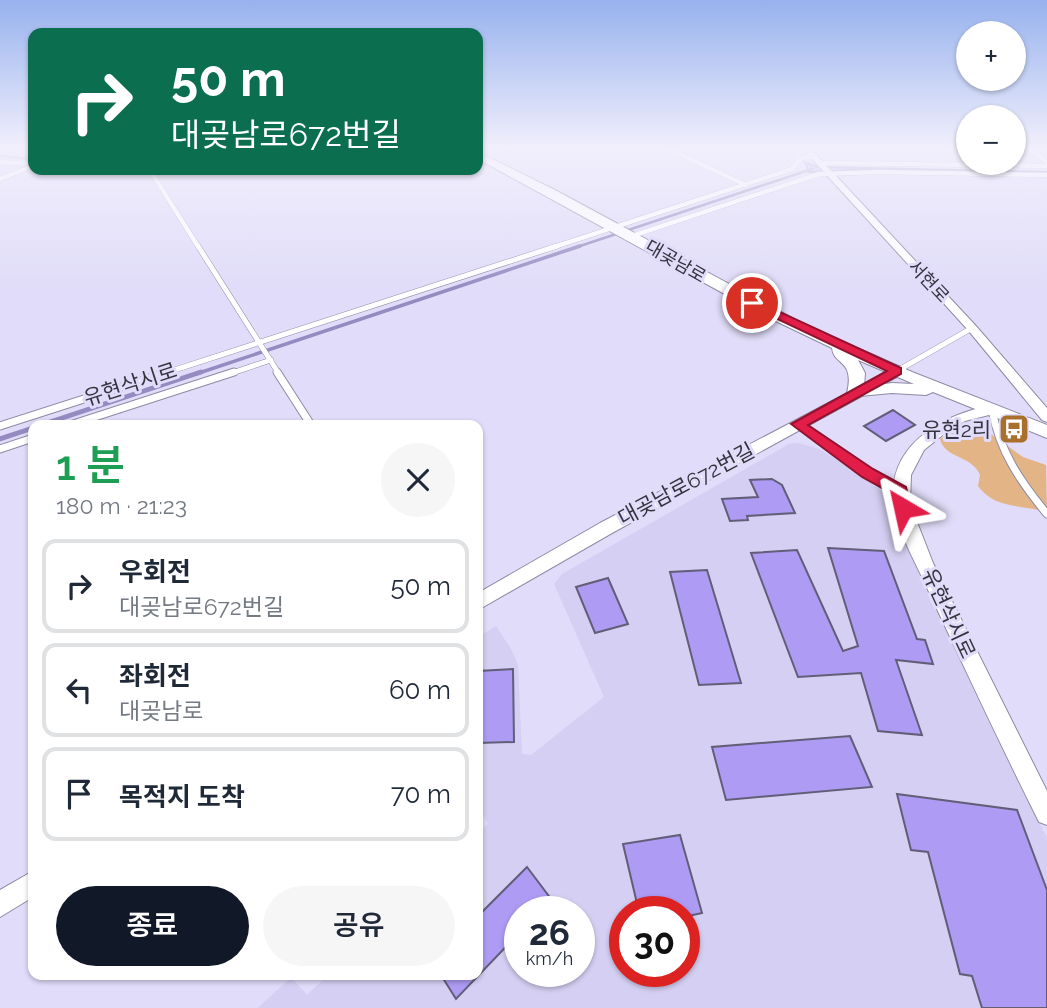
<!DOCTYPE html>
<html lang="ko">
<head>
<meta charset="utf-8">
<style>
  :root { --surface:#fff; --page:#f6f6f7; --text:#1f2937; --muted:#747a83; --line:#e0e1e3; --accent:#111827 }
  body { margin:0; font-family:Raleway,"Noto Sans KR",sans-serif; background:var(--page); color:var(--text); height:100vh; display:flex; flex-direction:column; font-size:26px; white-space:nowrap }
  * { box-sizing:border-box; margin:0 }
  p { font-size:23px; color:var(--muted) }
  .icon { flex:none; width:38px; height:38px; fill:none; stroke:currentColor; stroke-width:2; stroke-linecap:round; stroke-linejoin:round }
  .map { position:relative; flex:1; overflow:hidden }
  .sheet { position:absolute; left:28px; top:420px; width:455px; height:560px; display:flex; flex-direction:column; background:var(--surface); border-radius:14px; box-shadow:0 2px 5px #0004 }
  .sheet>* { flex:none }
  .top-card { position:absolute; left:28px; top:28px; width:455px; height:147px; border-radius:14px; box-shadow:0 2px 5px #0004; background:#0b6e4f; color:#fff; overflow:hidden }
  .tools { position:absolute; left:956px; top:21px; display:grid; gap:14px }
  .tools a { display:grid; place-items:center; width:70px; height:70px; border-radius:50%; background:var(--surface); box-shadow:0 2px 5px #0004; font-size:35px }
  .speed { position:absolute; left:504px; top:896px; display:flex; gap:14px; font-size:35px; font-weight:700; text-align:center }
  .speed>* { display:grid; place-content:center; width:91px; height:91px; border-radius:50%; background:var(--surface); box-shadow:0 2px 5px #0004; line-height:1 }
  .speed small { font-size:18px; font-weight:400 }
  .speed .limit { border:10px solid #d22; background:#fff; color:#111 }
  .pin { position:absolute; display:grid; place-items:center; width:60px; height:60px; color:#fff; margin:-30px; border:4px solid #fff; border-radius:50%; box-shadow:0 2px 7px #0007 }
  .me { position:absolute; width:77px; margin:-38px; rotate:324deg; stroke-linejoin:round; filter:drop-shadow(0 0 5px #0008) }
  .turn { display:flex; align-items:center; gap:24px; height:147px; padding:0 28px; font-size:32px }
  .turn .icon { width:91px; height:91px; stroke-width:2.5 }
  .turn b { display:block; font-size:49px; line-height:60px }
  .round { display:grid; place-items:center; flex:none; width:74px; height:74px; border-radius:37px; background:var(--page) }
  .head { display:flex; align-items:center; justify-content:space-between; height:119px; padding:0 28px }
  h1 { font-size:42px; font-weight:600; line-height:52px; color:#1e9e55 }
  .action { display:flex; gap:14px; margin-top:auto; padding:14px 28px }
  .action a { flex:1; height:80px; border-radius:42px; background:var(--accent); color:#fff; font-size:28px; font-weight:600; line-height:80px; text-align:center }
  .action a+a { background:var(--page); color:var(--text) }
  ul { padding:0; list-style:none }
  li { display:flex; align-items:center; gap:21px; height:94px; margin:0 14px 10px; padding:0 14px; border:4px solid var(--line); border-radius:14px }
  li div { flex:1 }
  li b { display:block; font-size:26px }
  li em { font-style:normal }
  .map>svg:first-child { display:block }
</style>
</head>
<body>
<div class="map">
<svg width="1047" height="1008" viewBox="0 0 1047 1008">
  <rect width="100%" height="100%" fill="#e0dcf9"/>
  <path fill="#d5cff3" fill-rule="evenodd" d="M798 443 817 448 833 457 885 493 891 501 1003 751 1047 838V1008H258L291 977 307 995 328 975H478V833L488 824 482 813 478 814V637L496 626 511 649 518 665 522 754 531 755 604 697 554 584 562 574 789 444ZM520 912H579V971H520ZM625 912H684V971H625Z"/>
  <path fill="#e3b586" d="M972 425 984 429 1023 457 1046 465 1047 512C1023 505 994 509 978 486L980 475C972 455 945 459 940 439L958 427Z"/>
  <path fill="#beb0f8" stroke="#958bc1" stroke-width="2" d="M805 162 818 167 1047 172 875 169 809 172Z"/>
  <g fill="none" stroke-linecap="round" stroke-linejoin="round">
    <g stroke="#958bc1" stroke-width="2.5">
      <path d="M812 149 815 153"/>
      <path d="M0 156 33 159"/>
      <path d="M574 248 812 169"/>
    </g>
    <path stroke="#958bc1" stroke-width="3.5" d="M196 374 580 246"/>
    <g stroke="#958bc1" stroke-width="5">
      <path d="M41 425 201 372"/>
      <path d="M0 439 33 428"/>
    </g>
  </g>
  <g fill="#ae9bf4" stroke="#625e77" stroke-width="2">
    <path d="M893 410 915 425 886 441 864 426Z"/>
    <path d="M772 479 782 485 795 513 747 516 748 520 730 521 722 499 758 497 750 480Z"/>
    <path d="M828 548 884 551 917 639 925 640 933 664 896 660 922 735 878 731 861 673 798 677 751 553 797 550 843 651 858 646Z"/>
    <path d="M707 570 741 683 699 685 670 572Z"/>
    <path d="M608 578 628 624 595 633 576 587Z"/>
    <path d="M513 669 514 742 478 743V671Z"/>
    <path d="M850 736 872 787 726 800 712 747Z"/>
    <path d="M897 794 1017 810 1047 890V1008H982L972 976 960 974 928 852 911 850Z"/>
    <path d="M680 835 702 913 684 917V912H639L623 844Z"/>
    <path d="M527 867 551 899 538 912H520V932L456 999 441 975H478V916Z"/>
  </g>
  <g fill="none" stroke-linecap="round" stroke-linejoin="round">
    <g stroke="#8e8aa4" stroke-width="5">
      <g id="service-far2">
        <path d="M668 149 746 185"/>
        <path d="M1030 149 1047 162"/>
        <path d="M0 162 32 164"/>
        <path d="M821 163 1047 166"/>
        <path d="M150 170 199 248"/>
        <path d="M0 179 33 166"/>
        <path d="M632 236 819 174 880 172 1047 175"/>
        <path d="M551 248 792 169 801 158 814 156"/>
      </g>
    </g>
    <g stroke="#8e8aa4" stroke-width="6">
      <g id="service-far1">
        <path d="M198 246 279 374"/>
        <path d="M897 371 972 328"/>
        <path d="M162 374 557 246"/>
        <path d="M229 374 271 360"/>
      </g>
    </g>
    <g stroke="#8e8aa4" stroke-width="9">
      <g id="service">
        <path d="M277 372 311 425"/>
        <path d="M992 410C1000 452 1020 481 1047 514"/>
        <path d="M798 424 868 473 901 491"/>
        <path d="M70 425 234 372"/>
        <path d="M0 426 168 372"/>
        <path d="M0 449 33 438"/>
      </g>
    </g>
    <g stroke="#8e8aa4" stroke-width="2">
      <g id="minor">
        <path d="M803 149H811L976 326 1047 408V422L1042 420 968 330Z"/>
        <path d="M897 367 902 368V374L612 533 478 610V593L600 523Z"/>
        <path d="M992 405 999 410 997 413 965 421 950 429 924 450 911 475 910 504 933 563 1047 791V825L1039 822C1001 746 965 669 929 592 916 562 893 526 893 493 894 440 947 414 992 405Z"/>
        <path d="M33 871V897L0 917V890Z"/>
      </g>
    </g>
    <g stroke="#8e8aa4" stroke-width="2">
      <path id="tertiary" d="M478 152 555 190 807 326 912 372 1047 425V438L933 392 926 395 892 393 849 397 847 393C855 359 834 366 832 348L763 315 478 159ZM858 360 914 384 892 383 864 387 865 373Z"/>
    </g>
    <use href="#service-far2" stroke="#fff" stroke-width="4.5"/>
    <use href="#service-far1" stroke="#fff" stroke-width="5"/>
    <use href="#service" stroke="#fff" stroke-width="7"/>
    <use href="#minor" fill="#fff" fill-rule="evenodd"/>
    <use href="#tertiary" fill="#fff" fill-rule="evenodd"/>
  </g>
  <linearGradient id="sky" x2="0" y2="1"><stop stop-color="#97b2ee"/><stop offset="0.51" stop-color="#f1effc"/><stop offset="1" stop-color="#f1effc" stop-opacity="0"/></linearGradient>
  <rect width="1047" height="290" fill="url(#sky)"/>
  <path fill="#e11d48" stroke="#92132f" stroke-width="2" d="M748 301H756L901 368V374L808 425 873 469 906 487 911 508 908 512H897L893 494 862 477 791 424 887 371 748 305Z"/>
  <defs>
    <g id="bus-square" transform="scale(1.575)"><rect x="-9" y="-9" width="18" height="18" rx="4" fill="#a86f2d" stroke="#e0dcf9"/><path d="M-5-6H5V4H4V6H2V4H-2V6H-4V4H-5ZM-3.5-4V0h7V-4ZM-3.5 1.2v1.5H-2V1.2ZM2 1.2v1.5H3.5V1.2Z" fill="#fff"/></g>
  </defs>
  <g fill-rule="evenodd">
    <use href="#bus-square" x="1014" y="429"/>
  </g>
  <g text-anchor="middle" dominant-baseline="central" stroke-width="6" stroke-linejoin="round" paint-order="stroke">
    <g font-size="18" fill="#363440" stroke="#e0dcf9">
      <text transform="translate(676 261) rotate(30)">대곶남로</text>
      <text transform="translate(929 281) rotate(47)">서현로</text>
    </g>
    <g font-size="21" fill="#363440" stroke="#e0dcf9">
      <text transform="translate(130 384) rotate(-18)">유현삭시로</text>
      <text transform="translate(686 484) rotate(-28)">대곶남로672번길</text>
      <text transform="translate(949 613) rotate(65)">유현삭시로</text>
    </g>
    <g font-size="21" fill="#363440" stroke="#e0dcf9" text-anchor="end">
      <text x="991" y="429">유현2리</text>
    </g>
  </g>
</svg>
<div class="tools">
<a>+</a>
<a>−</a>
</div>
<div class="speed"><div>26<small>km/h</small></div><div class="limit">30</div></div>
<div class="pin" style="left:752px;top:303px;background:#d93025"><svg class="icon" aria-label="arrive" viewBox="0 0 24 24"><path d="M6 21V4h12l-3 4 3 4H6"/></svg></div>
<svg class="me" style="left:903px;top:508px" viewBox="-20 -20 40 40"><path d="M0-17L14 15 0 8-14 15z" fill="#e11d48" stroke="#fff" stroke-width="4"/></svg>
<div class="top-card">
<div class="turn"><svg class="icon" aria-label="right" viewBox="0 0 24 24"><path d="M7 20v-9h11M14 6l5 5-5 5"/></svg><div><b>50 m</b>대곶남로672번길</div></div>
</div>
<section class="sheet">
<div class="head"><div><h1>1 분</h1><p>180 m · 21:23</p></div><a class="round"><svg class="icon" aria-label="close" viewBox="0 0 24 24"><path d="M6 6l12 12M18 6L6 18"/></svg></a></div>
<ul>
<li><svg class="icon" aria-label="right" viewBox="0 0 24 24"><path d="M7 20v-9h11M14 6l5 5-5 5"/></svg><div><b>우회전</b><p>대곶남로672번길</p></div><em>50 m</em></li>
<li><svg class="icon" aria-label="left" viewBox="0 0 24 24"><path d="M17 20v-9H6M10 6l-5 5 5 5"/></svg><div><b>좌회전</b><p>대곶남로</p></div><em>60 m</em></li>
<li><svg class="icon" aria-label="arrive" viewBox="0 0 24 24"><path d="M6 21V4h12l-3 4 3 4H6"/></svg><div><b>목적지 도착</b></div><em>70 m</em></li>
</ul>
<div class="action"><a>종료</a><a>공유</a></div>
</section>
</div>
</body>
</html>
